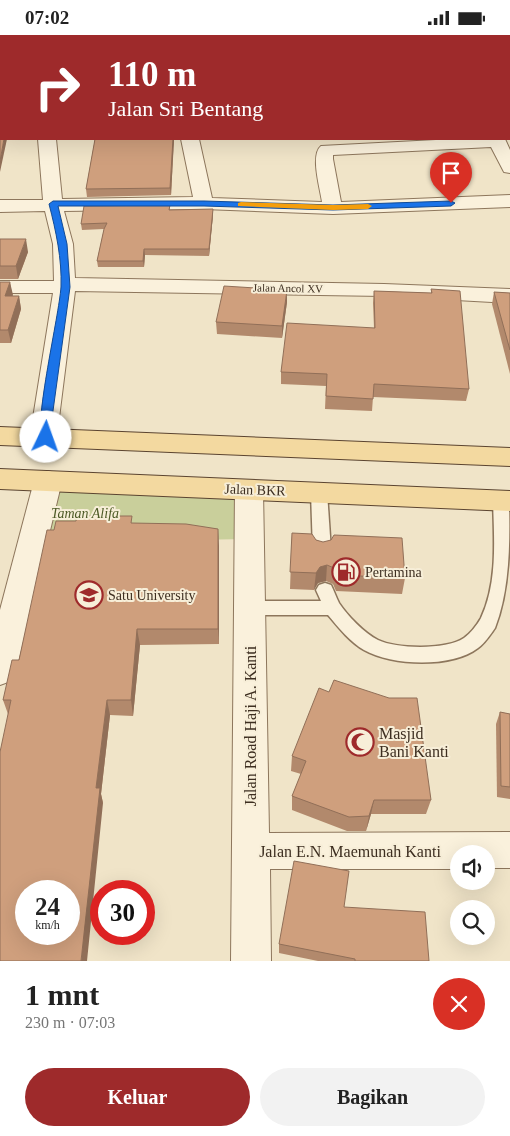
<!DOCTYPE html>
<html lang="id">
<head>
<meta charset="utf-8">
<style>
  :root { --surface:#fff; --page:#f2f2f2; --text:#222; --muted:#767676; --accent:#9e2a2b }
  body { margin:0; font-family:"Times New Roman",serif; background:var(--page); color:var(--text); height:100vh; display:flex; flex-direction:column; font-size:19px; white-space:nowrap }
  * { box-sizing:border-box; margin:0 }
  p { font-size:16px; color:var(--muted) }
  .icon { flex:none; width:28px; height:28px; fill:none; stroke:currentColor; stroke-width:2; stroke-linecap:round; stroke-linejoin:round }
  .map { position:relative; height:926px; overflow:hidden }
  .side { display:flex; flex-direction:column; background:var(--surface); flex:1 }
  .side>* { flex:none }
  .hud { position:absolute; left:0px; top:0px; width:510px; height:105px; box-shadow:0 5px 20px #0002; background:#9e2a2b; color:#fff; overflow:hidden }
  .buttons { position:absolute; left:450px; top:810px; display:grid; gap:10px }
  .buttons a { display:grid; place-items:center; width:45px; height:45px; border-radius:50%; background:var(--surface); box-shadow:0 5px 20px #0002; font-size:25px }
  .speed { position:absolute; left:15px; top:845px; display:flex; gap:10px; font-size:25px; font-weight:700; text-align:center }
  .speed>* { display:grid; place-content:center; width:65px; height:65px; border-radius:50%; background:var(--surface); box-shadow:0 5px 20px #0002; line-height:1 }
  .speed small { font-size:12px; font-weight:400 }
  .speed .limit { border:8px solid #d22; background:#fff; color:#111 }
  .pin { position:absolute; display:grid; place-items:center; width:42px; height:42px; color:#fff; margin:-51px -21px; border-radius:50% 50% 50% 0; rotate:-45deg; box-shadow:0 0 5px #0007 }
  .pin .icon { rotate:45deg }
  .me { position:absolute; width:55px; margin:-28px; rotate:3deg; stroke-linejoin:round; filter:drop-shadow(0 0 4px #0008) }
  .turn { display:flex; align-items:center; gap:18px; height:105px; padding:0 25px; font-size:22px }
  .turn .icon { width:65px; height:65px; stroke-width:2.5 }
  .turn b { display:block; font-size:35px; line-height:42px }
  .round { display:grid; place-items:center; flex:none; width:52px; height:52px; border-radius:26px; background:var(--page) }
  .headline { display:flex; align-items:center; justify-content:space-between; height:85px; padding:0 25px }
  h1 { font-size:30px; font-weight:700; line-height:38px }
  .primary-button { display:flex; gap:10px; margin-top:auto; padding:10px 25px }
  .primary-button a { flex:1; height:58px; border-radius:30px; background:var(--accent); color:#fff; font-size:20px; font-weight:700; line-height:58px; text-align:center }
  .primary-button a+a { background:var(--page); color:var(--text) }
  .status { display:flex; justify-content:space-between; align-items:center; height:35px; padding:0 25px; background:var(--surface); direction:ltr }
  .status svg { height:14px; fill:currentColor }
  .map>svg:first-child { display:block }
</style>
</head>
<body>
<div class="status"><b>07:02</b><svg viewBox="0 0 49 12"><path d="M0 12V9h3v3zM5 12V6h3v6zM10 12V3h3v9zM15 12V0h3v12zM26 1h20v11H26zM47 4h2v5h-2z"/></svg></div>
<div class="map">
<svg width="510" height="926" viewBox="0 0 510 926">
  <rect width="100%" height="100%" fill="#f0e4c8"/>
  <path fill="#c9cf9b" d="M49 451 245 457 247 504 138 506 37 515Z"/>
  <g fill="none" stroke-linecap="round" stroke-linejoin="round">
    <g stroke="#8d765c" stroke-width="3">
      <g id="service">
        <path d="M319 451 325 453 327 457 331 516 328 521 322 522 316 521 313 516 311 457 313 453Z"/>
        <path d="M501 459 507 461 509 465C510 506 510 555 495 593 490 600 485 608 478 613 452 633 392 631 364 615 350 607 338 592 328 580H250L244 578 241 573 244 568 250 566H321L316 555 319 550 325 548 331 550C334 556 336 562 339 568 347 580 364 598 378 605 397 614 446 615 464 603 471 598 477 590 481 583 498 547 494 503 493 465L495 461Z"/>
      </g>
    </g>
    <g stroke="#8d765c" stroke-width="2">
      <g id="minor">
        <path d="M428 0H443V1H429Z"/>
        <rect x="509" y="43" width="1" height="10"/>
        <path d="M38 104H56L62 164 193 162 181 104H199L212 163 322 167C320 153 310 120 321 111L455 104H505L510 115V138L504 137 491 112 333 120V124L341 167 510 160V172L333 179 204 174 64 176 73 209 75 243 384 249 510 254V268L384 261 75 256 59 383V402L55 408 46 411 37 408 33 402V383L53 258H0V246H54L53 209 45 176 0 177V165H43Z"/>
        <path d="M249 445 259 448 263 455 269 798 510 797V833H486V819H459V834H270L271 926H231L235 455 239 448Z"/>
      </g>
    </g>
    <g stroke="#8d765c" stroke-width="2">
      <path id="tertiary" d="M48 436 58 439 62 446 16 636 11 646 0 650V575L34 446 38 439Z"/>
    </g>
    <g stroke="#5b4430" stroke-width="2">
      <g id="primary">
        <path d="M0 392 510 413V431L0 410Z"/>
        <path d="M0 434 510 456V476L0 454Z"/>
      </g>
    </g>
    <use href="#service" fill="#faf1dc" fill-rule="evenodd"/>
    <use href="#minor" fill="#faf1dc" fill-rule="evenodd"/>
    <use href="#tertiary" fill="#faf1dc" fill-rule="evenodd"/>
    <use href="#primary" fill="#f3d9a0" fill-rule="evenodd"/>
  </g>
  <g fill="#b2896c">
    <path d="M95 104H174L171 160 87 162 86 154Z"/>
    <path d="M170 170V175L213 180 209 221 145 220 144 232H98L97 226 104 194 82 195 81 189Z"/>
    <path d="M0 204 28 217 18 244H0Z"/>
    <path d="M0 247H10L12 261H19L21 274 11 308H0Z"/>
    <path d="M431 254 469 354 466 366 373 362 372 376 325 374 326 351 281 349V337L374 293 373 268 374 256 431 258Z"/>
    <path d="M494 257 510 258V339L492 269Z"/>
    <path d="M287 267 282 303 217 299 216 287Z"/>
    <path d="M133 488 218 494 219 609 140 610 133 681 110 680 101 759 103 768 8 679 3 665 19 625 54 495Z"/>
    <path d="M292 498 316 505 405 543 402 559 336 556 333 549 326 546 318 548 314 555 290 554Z"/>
    <path d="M500 677 510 679V764L497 762 496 689Z"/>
    <path d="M292 721 431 765 426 779H371L366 796H347L292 775V761L301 739 291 736Z"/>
    <path d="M344 872 429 926H318L279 918V909Z"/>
  </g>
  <g fill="#916f58">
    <path d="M4 104H7L0 137V126Z"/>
    <path d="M173 104H174L171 160 170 153Z"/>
    <path d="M213 174V180L209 221V214Z"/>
    <path d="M26 204 28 217 18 244 16 231Z"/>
    <path d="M144 214 145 220 144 232 143 226Z"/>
    <path d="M10 247 13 260 8 274 5 261Z"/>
    <path d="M287 255V267L282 303V291Z"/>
    <path d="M19 261 21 274 11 308 8 295Z"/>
    <path d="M218 494 219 511V609L218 594Z"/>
    <path d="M327 530 326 546 318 548 314 555 316 538 320 532Z"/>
    <path d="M137 594 140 610 133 681 131 665Z"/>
    <path d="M107 665 110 680 101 759 103 768 87 926H81L96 753Z"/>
    <path d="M374 765 371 779 366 796 369 781Z"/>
  </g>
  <g fill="#cf9f7d" stroke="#916f58" fill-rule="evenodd">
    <path d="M0 0H234V1H1V28L0 27Z"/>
    <path d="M1 36V93L0 90V39L1 40Z"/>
    <path d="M1 98V104H4L0 126V99Z"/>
    <path d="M95 104H173L170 153 86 154Z"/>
    <path d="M170 170 169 175 213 174 209 214H144L143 226H97L104 194 107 188 81 189 84 171Z"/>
    <path d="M0 204H26L16 231H0Z"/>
    <path d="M0 247H10L5 261H19L8 295H0Z"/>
    <path d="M224 251 287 255 282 291 216 287Z"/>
    <path d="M431 254 460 256 469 354 374 349 373 364 326 361 327 339 281 337 287 288 375 293 374 256 432 258Z"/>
    <path d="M494 257 510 258V315Z"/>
    <path d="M77 481H132L131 488 186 489 218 494V594H137L131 665H107L96 753H100L81 926H0V717L11 665H3L12 625H19L47 495H54L56 486H76ZM26 856H69V899H26Z"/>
    <path d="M292 498 312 499 316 505 323 507 331 505 334 500 402 503 405 543 337 540 334 533 327 530 320 532 316 538 290 537Z"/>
    <path d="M334 645 389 663H417L431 765H374L369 781 349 782 292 761 306 726 292 721 319 653 329 657Z"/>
    <path d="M500 677 510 679V752L501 751Z"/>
    <path d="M294 826 349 836 344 872 425 877 429 926H355V924L279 909Z"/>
  </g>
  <path fill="#1a73e8" stroke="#114b97" d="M204 166 333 170 451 166 455 168 451 171 333 175 204 171H58L67 209 70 252 52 383 51 402 46 406 42 405C34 386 59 281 61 252 62 224 56 196 49 169L53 166Z"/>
  <path fill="#f59e0b" d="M241 167 333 170 368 169 372 171 368 174 333 175 238 171V168Z"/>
  <defs>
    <g id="fuel-ring" transform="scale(1.4375)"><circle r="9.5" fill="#f7eed8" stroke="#9e2a2b" stroke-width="1.5"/><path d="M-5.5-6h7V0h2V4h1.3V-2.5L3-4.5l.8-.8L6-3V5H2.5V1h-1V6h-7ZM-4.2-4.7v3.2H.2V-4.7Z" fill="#9e2a2b"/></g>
    <g id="university-ring" transform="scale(1.4375)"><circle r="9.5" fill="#f7eed8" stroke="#9e2a2b" stroke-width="1.5"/><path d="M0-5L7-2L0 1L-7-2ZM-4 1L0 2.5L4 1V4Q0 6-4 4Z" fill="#9e2a2b"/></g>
    <g id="mosque-ring" transform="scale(1.4375)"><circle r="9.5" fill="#f7eed8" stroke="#9e2a2b" stroke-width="1.5"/><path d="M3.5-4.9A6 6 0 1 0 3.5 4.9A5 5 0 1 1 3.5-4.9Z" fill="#9e2a2b"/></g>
  </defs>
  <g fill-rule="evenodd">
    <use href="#fuel-ring" x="346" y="537"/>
    <use href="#university-ring" x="89" y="560"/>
    <use href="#mosque-ring" x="360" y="707"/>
  </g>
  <g text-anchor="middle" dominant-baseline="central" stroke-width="4" stroke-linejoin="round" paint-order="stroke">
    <g font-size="11" fill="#3d2e20" stroke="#f7eed8">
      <text transform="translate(288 253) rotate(1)">Jalan Ancol XV</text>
    </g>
    <g font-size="14" fill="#3d2e20" stroke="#f7eed8">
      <text transform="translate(255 455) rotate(2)">Jalan BKR</text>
    </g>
    <g font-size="14" font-style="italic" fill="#4d5a26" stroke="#f7eed8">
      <text x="85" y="478">Taman Alifa</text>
    </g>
    <g font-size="14" fill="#3d2e20" stroke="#f7eed8" text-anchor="start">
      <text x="365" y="537">Pertamina</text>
      <text x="108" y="560">Satu University</text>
    </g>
    <g font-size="16" fill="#3d2e20" stroke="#f7eed8">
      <text transform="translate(250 691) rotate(-90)">Jalan Road Haji A. Kanti</text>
      <text x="350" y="816">Jalan E.N. Maemunah Kanti</text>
    </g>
    <g font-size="16" fill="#3d2e20" stroke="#f7eed8" text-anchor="start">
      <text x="379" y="698">Masjid<tspan x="379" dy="18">Bani Kanti</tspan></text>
    </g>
  </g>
</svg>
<div class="buttons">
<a><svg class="icon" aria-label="sound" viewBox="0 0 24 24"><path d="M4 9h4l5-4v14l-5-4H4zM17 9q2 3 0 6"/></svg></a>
<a><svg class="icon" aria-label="search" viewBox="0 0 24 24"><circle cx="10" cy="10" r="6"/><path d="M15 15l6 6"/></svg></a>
</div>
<div class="speed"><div>24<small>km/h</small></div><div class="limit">30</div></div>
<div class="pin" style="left:451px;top:168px;background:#d93025"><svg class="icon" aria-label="arrive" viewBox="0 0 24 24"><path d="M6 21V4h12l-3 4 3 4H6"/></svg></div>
<svg class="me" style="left:46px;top:402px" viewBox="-20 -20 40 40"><circle r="19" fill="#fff"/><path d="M0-13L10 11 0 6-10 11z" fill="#1a73e8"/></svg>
<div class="hud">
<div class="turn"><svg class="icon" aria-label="right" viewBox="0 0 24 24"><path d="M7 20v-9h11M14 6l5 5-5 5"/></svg><div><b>110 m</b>Jalan Sri Bentang</div></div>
</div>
</div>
<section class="side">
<div class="headline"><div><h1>1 mnt</h1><p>230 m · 07:03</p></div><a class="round" style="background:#d93025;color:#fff"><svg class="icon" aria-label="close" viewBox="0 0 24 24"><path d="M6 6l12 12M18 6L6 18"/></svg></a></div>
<div class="primary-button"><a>Keluar</a><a>Bagikan</a></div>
</section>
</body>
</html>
